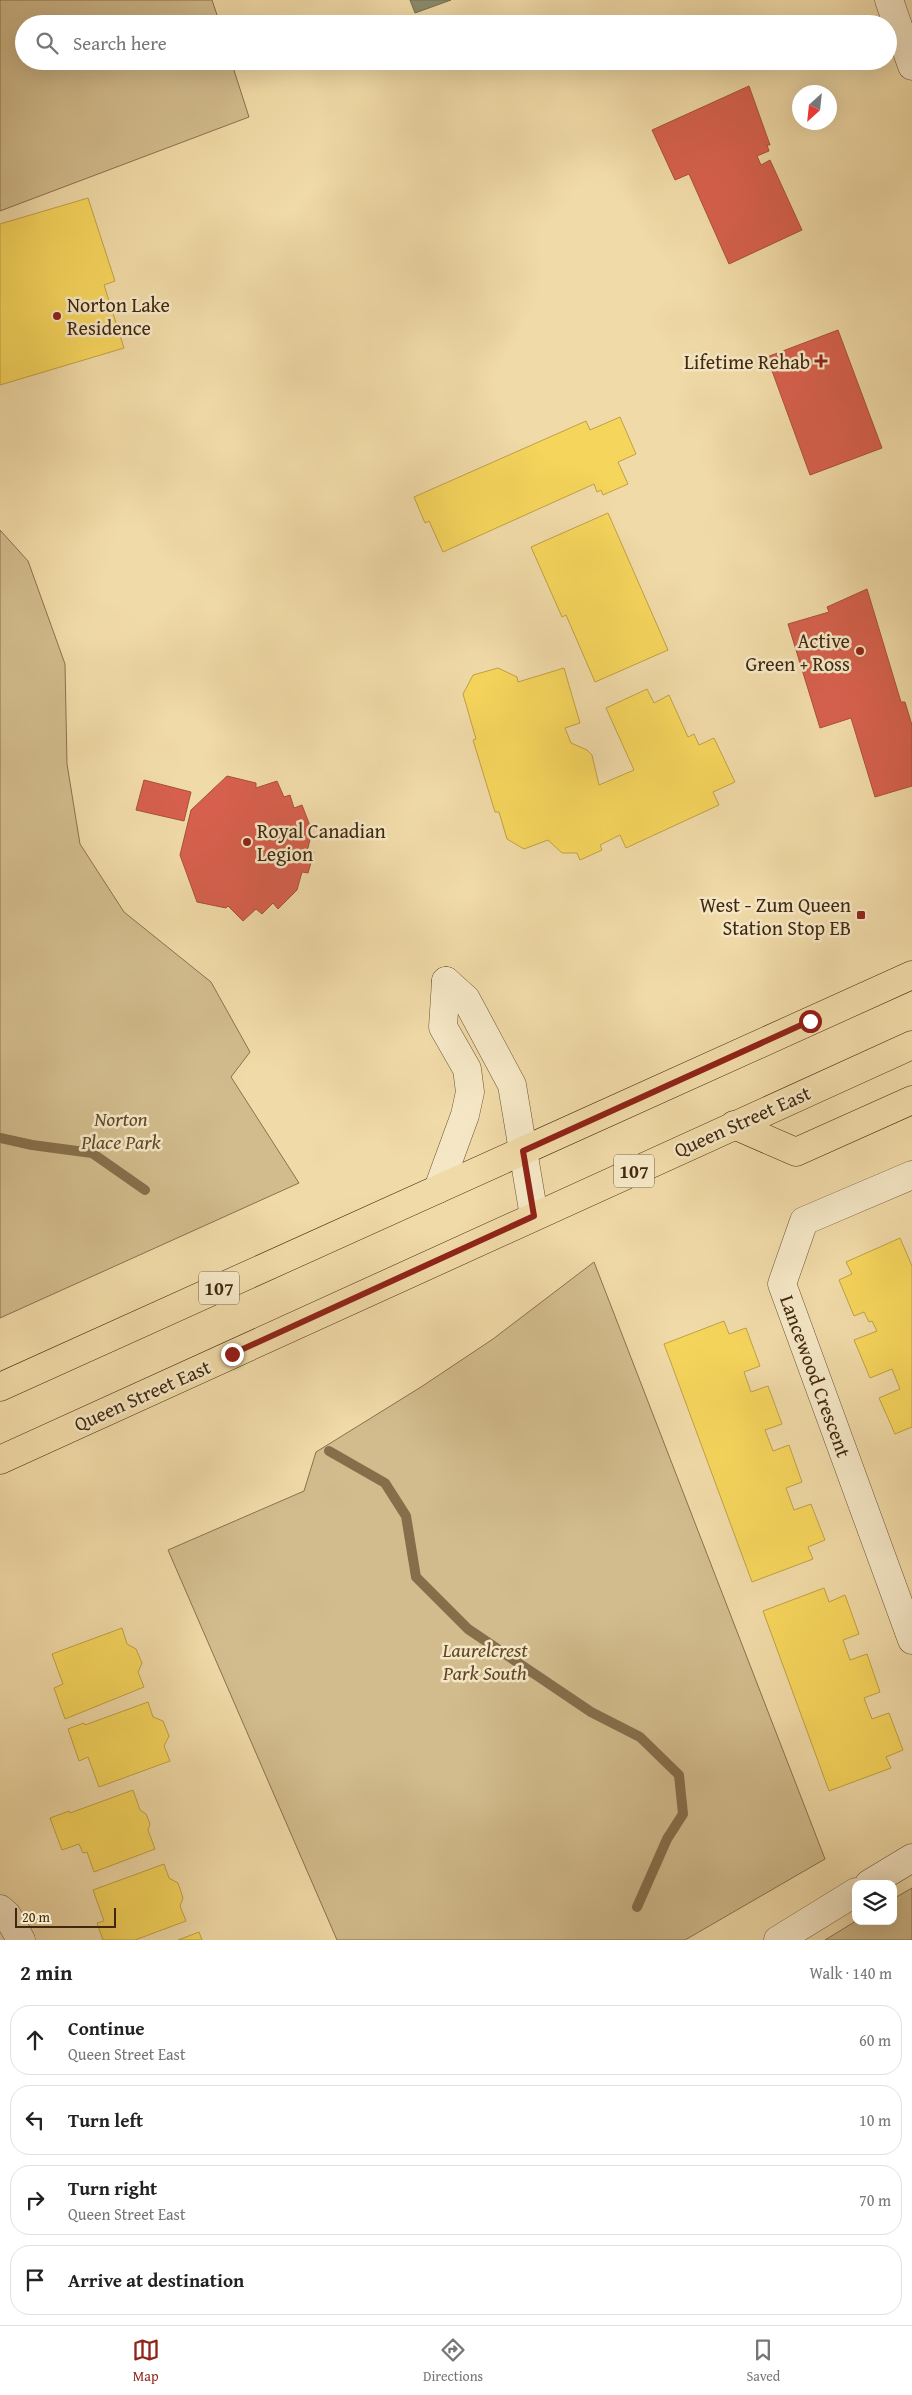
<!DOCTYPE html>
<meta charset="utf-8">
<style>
:root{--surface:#fff;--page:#f6f6f6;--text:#222;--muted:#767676;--line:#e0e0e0;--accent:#8f2418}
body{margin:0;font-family:"Gentium Book Plus",serif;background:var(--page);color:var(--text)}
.controls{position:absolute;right:15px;bottom:15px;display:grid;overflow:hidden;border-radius:10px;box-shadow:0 5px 20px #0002}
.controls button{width:45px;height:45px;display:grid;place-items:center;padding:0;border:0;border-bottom:1px solid var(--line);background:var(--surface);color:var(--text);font:25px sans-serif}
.compass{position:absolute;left:792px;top:85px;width:45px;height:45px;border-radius:50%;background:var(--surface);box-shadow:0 5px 20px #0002;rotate:207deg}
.scale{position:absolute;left:15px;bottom:12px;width:101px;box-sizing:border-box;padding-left:5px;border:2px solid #40280e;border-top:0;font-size:14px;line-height:18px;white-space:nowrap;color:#40280e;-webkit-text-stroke:4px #f5e7c6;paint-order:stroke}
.stop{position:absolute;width:15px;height:15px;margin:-11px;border:4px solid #8f2418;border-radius:50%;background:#fff}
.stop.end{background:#8f2418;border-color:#fff;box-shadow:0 1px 5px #0008}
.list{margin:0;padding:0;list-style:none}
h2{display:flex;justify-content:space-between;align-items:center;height:65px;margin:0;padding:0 20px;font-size:21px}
h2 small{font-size:16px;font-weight:400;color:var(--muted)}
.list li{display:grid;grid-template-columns:32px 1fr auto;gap:15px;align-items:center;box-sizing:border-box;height:70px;margin:0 10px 10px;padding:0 10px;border:1px solid var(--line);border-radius:20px}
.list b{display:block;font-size:19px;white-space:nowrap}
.list p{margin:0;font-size:16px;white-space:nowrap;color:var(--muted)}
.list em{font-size:16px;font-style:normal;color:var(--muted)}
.icon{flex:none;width:28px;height:28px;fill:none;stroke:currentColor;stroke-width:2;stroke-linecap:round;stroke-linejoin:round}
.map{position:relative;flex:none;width:912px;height:1940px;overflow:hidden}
.search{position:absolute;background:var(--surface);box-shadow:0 5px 20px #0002;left:15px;right:15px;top:15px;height:55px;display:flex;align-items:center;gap:12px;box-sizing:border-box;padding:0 18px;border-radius:28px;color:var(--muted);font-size:19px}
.sheet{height:385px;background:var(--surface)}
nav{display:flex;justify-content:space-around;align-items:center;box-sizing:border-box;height:70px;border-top:1px solid var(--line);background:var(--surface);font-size:14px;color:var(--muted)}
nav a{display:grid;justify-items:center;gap:2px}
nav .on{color:var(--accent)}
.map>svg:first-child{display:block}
.green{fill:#d2bc8d;stroke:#89724e}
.homes{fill:#f6d55c;stroke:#bfa145}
.shops{fill:#d6604d;stroke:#a94f3a}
.industry{fill:#8c8c6e;stroke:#756e51}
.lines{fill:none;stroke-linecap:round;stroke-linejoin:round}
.stream{stroke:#866e4b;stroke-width:10}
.minor-casing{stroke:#6c5434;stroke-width:29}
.major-casing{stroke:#40280e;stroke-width:29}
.minor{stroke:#f5e7c6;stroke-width:28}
.major{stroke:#f0daa7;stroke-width:28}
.route{stroke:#8f2418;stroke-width:6}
.poi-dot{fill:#8f2418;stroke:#f5e7c6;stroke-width:2}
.labels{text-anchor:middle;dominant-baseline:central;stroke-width:5;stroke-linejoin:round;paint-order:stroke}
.shield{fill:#f5e7c6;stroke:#766145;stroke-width:1}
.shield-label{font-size:19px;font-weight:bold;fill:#40280e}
.poi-label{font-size:20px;fill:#40280e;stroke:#f5e7c6;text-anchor:end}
.park-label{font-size:20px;font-style:italic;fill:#5d4627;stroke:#f5e7c6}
.street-label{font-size:20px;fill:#40280e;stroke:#f5e7c6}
</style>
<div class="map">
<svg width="912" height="1940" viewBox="0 0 912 1940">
<rect width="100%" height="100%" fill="#f0daa7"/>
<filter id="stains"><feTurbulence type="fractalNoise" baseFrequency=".004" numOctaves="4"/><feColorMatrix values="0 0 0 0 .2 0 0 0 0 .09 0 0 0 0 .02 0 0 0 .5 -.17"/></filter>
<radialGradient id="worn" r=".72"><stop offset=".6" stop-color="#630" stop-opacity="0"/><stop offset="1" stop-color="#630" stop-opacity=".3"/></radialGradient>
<g class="green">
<polygon points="0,0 212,0 220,24 24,24 24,61 231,61 249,117 0,211"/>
<polygon points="0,530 28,561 65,664 67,764 80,844 124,912 211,982 250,1052 231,1077 299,1183 0,1318"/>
<polygon points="594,1262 825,1859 685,1940 337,1940 168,1550 304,1491 316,1452 421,1387 493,1339"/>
<polygon points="912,1888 912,1940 825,1940 856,1921 893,1921 893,1899"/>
</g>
<g class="homes">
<polygon points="88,198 115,281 104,285 124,348 0,385 0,224"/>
<polygon points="620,417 636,454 618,462 628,484 603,495 601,490 597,492 594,484 443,552 429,521 425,523 414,497 586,421 590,430"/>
<polygon points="608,513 668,650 595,682 566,615 562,617 531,547"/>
<polygon points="498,668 517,677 518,682 564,668 580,723 565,728 571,743 587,750 592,755 599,785 634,770 606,708 647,689 654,703 669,695 688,737 694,734 699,745 714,738 735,782 713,792 719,805 626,848 620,835 600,845 602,850 580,860 577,853 562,853 548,840 524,849 507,839 499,812 495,812 473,740 476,739 463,694 473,675"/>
<polygon points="900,1238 912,1266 912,1427 895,1434 879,1398 900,1389 892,1369 870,1378 854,1340 877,1331 872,1321 869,1322 864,1312 854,1316 839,1280 852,1274 846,1262"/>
<polygon points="724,1321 729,1334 746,1328 760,1366 744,1372 751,1392 768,1386 782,1424 765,1430 773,1451 789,1445 802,1482 786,1488 794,1510 811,1504 825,1540 808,1547 813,1559 752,1582 664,1344"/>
<polygon points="824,1588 829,1602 845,1595 859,1634 843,1640 850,1660 867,1654 880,1692 864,1698 872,1719 889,1713 903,1750 886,1757 891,1768 829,1791 763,1611"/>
<polygon points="122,1628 127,1644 136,1649 142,1663 138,1672 144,1687 65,1719 54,1688 63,1684 52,1654"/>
<polygon points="148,1702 153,1717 163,1721 169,1736 164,1746 170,1761 99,1787 88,1757 79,1761 68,1729 84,1723 85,1725"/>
<polygon points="133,1790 140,1810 146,1814 150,1824 148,1830 155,1849 94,1872 87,1852 83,1853 79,1844 62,1850 50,1818 69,1811 70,1813"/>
<polygon points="164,1864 169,1878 178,1883 183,1898 180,1906 186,1921 135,1940 103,1940 97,1923 104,1921 93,1890"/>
<polygon points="199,1932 202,1940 178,1940"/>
</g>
<g class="shops">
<polygon points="749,86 770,145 767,145 769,151 757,156 761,165 770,160 802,230 729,264 689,174 675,180 652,130"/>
<polygon points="838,330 882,448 810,475 767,357"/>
<polygon points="867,589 901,702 905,702 912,725 912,786 875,797 851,718 820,728 788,624 829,612 827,607"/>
<polygon points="227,776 256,783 256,788 277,781 284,797 290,795 294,808 302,805 312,831 307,852 314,852 308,873 302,872 297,890 278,909 273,903 262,914 256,909 243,921 228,906 226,908 197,902 180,855 191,810"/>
<polygon points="144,780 191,792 184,821 136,810"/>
</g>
<polygon class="industry" points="410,0 451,0 415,13"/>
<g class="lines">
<g class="stream">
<polyline points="0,1138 32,1145 92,1153 145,1190"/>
<polyline points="329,1451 385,1483 406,1516 416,1577 468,1629 591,1712 640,1737 679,1775 683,1814 667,1839 637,1907"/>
</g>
<defs>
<g id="minor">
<polyline points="889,0 912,66"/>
<polyline points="446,981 466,999 512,1085 534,1216"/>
<polyline points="912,1175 804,1221 782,1284 912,1640"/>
<polyline points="438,1189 465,1115 470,1092 467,1069 443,1027 446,981"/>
<polyline points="869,1884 912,1858"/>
<polyline points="0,1909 7,1915 21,1940"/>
<polyline points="778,1940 856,1892"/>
</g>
<g id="major">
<polyline points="734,1125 796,1152 912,1100"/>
<polyline points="0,1387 912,975"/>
<polyline points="0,1460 912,1045"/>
</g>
</defs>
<use href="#minor" class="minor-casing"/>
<use href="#major" class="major-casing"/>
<use href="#minor" class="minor"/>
<use href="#major" class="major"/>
</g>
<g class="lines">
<polyline class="route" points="232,1354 534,1216 523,1151 810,1021"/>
</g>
<g class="poi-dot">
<circle cx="57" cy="316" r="5"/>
<path d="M818.5 353.5h5v5h5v5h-5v5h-5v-5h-5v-5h5z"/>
<circle cx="860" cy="651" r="5"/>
<circle cx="247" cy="842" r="5"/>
<rect x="856" y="910" width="10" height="10" rx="2.5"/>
</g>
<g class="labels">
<g class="shield">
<rect x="614" y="1154.5" width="40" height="33" rx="4"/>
<rect x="199" y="1271.5" width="40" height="33" rx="4"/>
</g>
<g class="shield-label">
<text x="634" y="1171">107</text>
<text x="219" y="1288">107</text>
</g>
<g class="poi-label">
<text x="67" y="304" text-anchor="start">Norton Lake<tspan x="67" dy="23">Residence</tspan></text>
<text x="810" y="361">Lifetime Rehab</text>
<text x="850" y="640">Active<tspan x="850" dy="23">Green + Ross</tspan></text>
<text x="257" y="830" text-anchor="start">Royal Canadian<tspan x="257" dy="23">Legion</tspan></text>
<text x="851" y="904">West - Zum Queen<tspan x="851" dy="23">Station Stop EB</tspan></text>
</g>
<g class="park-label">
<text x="121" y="1118">Norton<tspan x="121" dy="23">Place Park</tspan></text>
<text x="485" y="1649">Laurelcrest<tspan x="485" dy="23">Park South</tspan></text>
</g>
<g class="street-label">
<text transform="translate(742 1121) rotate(-24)">Queen Street East</text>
<text transform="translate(816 1376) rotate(70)">Lancewood Crescent</text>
<text transform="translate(142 1395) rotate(-24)">Queen Street East</text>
</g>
</g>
<rect width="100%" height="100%" filter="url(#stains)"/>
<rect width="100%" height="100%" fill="url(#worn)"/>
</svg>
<div class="controls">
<button><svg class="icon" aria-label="layers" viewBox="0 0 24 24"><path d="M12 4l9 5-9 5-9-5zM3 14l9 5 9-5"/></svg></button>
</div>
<svg class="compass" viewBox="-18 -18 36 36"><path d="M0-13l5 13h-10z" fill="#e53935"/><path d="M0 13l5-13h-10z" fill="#767676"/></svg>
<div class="scale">20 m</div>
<div class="stop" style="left:810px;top:1021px"></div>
<div class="stop end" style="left:232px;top:1354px"></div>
<div class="search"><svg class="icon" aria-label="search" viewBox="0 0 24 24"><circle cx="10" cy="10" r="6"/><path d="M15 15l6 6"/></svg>Search here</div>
</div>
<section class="sheet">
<h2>2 min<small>Walk · 140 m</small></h2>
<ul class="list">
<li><svg class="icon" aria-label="ahead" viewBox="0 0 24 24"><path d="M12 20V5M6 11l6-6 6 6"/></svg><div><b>Continue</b><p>Queen Street East</p></div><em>60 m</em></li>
<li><svg class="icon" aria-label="left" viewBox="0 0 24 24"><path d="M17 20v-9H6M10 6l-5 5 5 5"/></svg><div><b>Turn left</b></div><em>10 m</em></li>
<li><svg class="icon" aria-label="right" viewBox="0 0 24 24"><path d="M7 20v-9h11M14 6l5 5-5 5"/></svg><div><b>Turn right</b><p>Queen Street East</p></div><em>70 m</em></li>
<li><svg class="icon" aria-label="arrive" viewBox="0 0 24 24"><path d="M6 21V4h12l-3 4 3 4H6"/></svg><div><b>Arrive at destination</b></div></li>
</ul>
</section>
<nav>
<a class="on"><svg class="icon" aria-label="map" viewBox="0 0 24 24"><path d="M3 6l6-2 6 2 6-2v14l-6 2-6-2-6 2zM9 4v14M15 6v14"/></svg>Map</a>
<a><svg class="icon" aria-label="directions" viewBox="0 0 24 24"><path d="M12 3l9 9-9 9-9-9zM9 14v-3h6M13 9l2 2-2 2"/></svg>Directions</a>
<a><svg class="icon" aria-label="saved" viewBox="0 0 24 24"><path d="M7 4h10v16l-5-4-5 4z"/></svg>Saved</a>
</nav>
